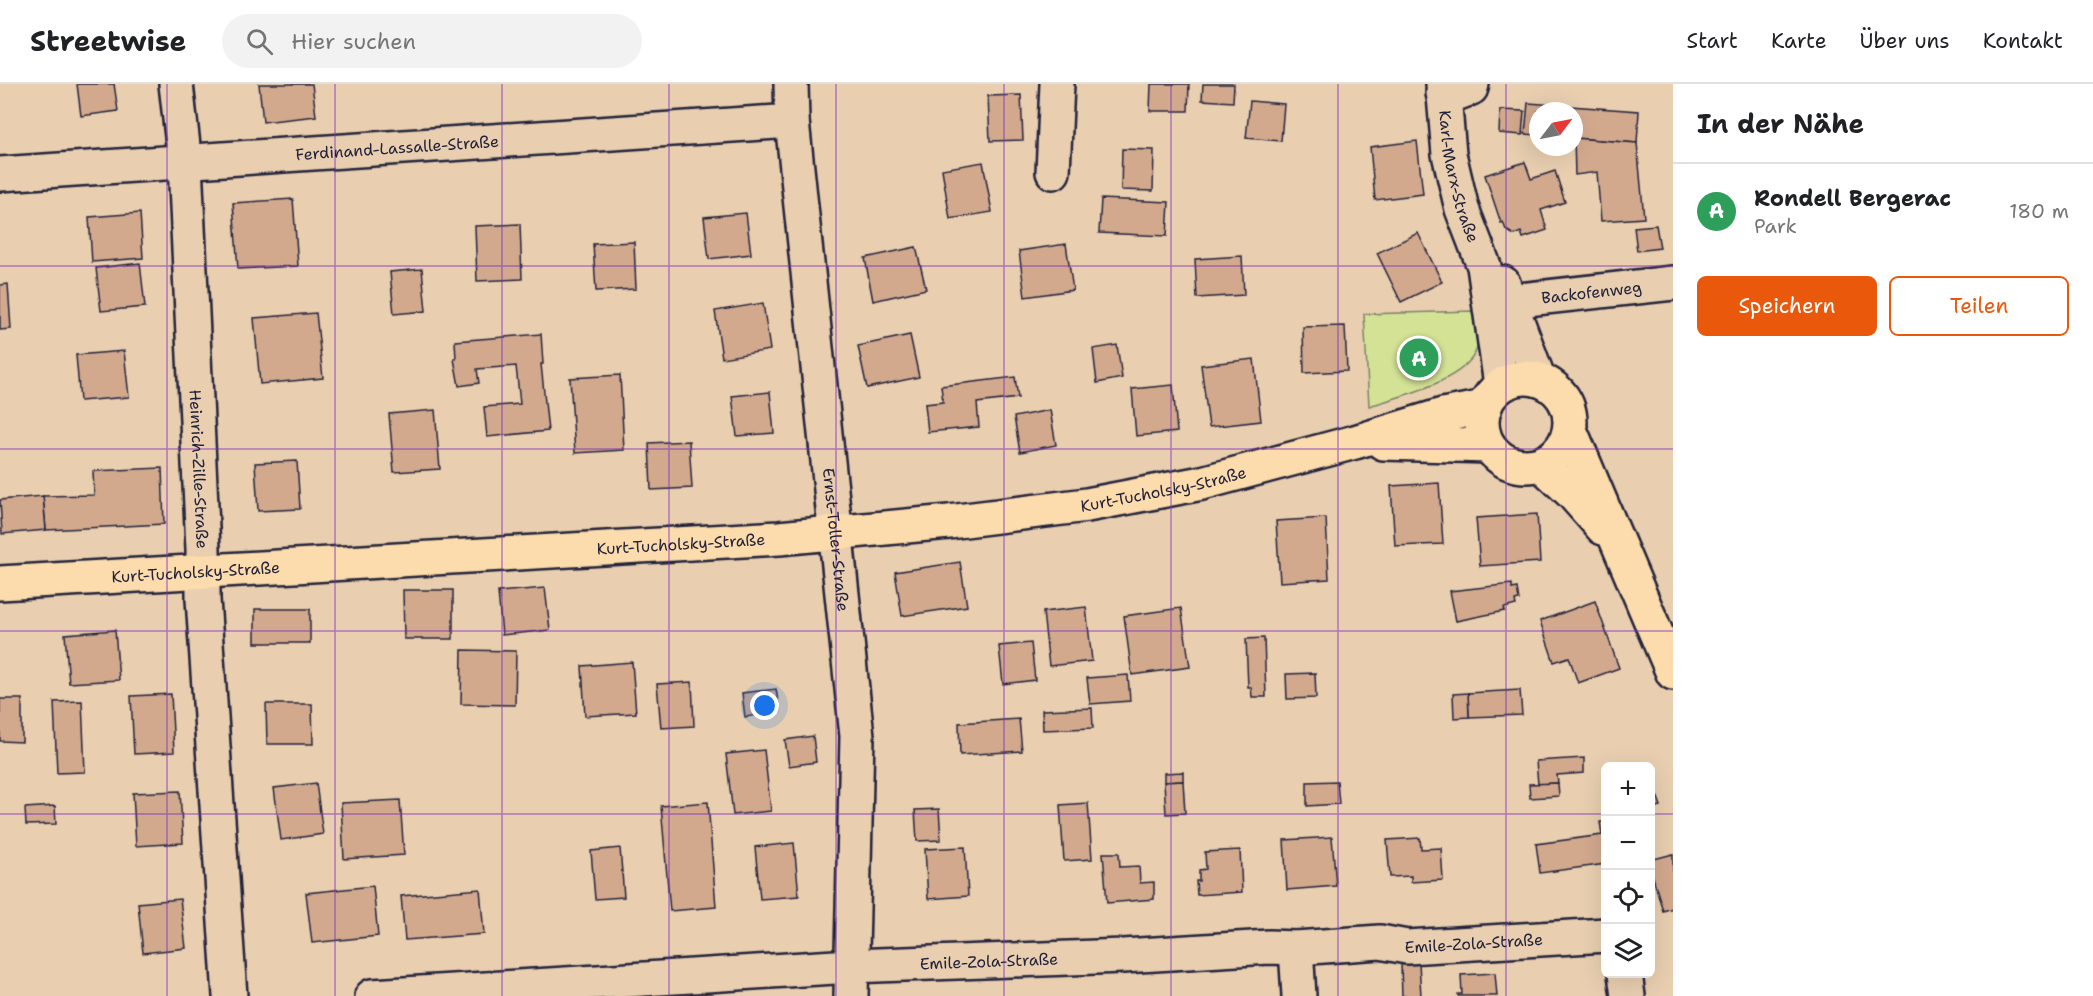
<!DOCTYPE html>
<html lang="de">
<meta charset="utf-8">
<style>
:root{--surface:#fff;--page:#f2f2f2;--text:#202124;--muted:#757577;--line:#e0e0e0;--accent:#ea580c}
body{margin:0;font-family:"Shantell Sans",sans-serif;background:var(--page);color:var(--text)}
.controls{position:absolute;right:18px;bottom:18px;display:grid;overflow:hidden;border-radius:9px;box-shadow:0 6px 24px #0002}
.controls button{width:54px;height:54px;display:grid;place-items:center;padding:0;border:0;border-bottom:2px solid var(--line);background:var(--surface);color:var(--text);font:30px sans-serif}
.compass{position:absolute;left:1529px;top:18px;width:54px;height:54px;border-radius:50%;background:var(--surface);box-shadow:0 6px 24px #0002;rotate:58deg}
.you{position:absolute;left:765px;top:622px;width:21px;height:21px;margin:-15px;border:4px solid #fff;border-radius:50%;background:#1a73e8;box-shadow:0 0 0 9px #1a73e833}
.badge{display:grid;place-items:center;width:39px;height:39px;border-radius:50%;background:var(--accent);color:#fff;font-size:20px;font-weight:700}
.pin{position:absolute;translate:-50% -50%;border:3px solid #fff;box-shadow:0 2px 6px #0006}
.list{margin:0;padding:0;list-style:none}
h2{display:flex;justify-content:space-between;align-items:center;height:78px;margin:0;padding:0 24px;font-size:26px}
h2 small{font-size:20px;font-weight:400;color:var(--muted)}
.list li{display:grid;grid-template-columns:39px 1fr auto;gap:18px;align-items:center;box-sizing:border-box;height:96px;padding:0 24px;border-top:2px solid var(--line)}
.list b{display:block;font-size:22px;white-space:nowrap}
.list p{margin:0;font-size:20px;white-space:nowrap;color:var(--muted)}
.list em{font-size:20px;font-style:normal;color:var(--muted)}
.actions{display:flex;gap:12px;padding:18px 24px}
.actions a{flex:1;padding:14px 0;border:2px solid var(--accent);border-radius:9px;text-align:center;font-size:21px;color:var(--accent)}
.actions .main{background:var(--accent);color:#fff}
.icon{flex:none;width:33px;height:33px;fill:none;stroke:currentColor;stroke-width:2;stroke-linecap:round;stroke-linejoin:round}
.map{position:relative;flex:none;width:1673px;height:912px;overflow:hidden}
header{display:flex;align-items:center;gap:36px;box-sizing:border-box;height:84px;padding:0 30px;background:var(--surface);border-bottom:2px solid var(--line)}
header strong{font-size:28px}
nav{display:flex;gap:33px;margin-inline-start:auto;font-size:21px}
.search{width:420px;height:54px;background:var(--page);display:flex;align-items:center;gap:15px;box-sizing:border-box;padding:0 21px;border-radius:33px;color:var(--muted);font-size:22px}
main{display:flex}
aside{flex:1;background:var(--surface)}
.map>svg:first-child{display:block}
.green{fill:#d4e295;stroke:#7b8268;stroke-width:1.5}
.building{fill:#d3a98e;stroke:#22223b;stroke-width:1.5}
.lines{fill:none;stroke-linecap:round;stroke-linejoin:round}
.minor-casing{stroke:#22223b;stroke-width:38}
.major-casing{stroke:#22223b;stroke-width:38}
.minor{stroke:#e9cfb0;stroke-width:33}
.major{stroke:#fcdcac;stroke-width:33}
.grid{fill:none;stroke:#7b2cbf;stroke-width:1.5;stroke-opacity:0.55}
.labels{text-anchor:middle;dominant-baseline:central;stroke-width:4.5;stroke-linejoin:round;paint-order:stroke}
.street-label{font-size:16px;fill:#22223b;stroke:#e9cfb0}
</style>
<header>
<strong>Streetwise</strong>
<div class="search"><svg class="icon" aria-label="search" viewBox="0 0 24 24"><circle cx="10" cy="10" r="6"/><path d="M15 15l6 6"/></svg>Hier suchen</div>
<nav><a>Start</a><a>Karte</a><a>Über uns</a><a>Kontakt</a></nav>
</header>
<main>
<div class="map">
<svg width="1673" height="912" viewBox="0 0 1673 912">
<rect width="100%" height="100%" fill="#e9cfb0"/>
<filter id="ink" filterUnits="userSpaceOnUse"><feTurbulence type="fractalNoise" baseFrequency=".0167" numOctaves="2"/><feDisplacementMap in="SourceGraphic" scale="12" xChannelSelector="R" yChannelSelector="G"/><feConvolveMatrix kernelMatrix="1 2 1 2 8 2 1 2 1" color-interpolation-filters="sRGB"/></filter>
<g filter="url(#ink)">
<path class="green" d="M1474,227C1476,239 1480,253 1477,264C1467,297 1398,313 1369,322L1364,230Z"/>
<g class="building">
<polygon points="77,0 114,0 118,27 81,32"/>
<polygon points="259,0 312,0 316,32 263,38"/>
<polygon points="1151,0 1189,0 1188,27 1150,27"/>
<polygon points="1203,0 1234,0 1233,18 1202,16"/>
<polygon points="1021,11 1023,56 990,57 988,12"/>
<polygon points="1250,17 1284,20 1281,57 1246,54"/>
<polygon points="1528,19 1639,27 1637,59 1574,54 1574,27 1538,27 1538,51 1525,50"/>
<polygon points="1500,26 1524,27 1522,51 1499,49"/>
<polygon points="1574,54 1637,59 1644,134 1601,137 1597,88 1575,91"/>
<polygon points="1417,57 1423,110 1375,116 1370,63"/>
<polygon points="1122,65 1154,66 1153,107 1121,106"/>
<polygon points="983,78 992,128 950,135 942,85"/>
<polygon points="1525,78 1531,95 1555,87 1565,118 1541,126 1547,146 1523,154 1521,148 1514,151 1506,146 1503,138 1501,139 1485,91"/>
<polygon points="293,115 298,182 238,185 233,119"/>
<polygon points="1101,115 1169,118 1167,152 1099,149"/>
<polygon points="140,129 143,174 92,178 89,133"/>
<polygon points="746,129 751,170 709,175 704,133"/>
<polygon points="520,140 522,195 477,197 475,142"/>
<polygon points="1656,141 1660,164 1637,167 1634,143"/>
<polygon points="1418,149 1442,198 1401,218 1377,169"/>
<polygon points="634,158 636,205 596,207 593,160"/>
<polygon points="1066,160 1073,206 1025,213 1019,167"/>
<polygon points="916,163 926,205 873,217 865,174"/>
<polygon points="1242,172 1244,211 1197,214 1195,175"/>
<polygon points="140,179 145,223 101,227 96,184"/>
<polygon points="422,185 426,227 394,230 390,188"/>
<polygon points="8,200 11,245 0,246 0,201"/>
<polygon points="763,219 770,266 722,274 715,227"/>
<polygon points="316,229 323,294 260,300 254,234"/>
<polygon points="1345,242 1347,287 1304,289 1303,243"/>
<polygon points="541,250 543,280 541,280 548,347 487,353 484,323 520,320 516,282 477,285 479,299 459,302 454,275 456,275 455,257"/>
<polygon points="910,251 919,293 867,304 858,262"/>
<polygon points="1117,261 1122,294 1097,299 1093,265"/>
<polygon points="124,267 129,313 80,317 76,271"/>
<polygon points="1254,275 1261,337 1209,343 1201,281"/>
<polygon points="620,291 624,366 575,369 570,294"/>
<polygon points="1015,293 1018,314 977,319 979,343 928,348 925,320 943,318 941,302"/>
<polygon points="1173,301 1177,348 1136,352 1132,305"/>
<polygon points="770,308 774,349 737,352 732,312"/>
<polygon points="435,326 440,385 394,388 389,330"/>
<polygon points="1050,326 1056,361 1020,368 1014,333"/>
<polygon points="689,357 692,404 651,406 649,359"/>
<polygon points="297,377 300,425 258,427 255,379"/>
<polygon points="162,384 164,440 46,446 43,412 94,411 93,387"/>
<polygon points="1439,399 1443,460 1395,462 1391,402"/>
<polygon points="43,412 46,446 2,450 0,416"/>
<polygon points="1537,430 1540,478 1480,482 1476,434"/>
<polygon points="1326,434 1329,495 1280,498 1276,437"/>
<polygon points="960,478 967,522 902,532 895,488"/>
<polygon points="1512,500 1512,505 1517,504 1519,516 1515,517 1516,521 1504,524 1505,527 1456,537 1450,507"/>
<polygon points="545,504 550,546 502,551 498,508"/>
<polygon points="403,506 453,506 453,555 404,555"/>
<polygon points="1595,517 1619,584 1578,599 1569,573 1554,578 1540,537"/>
<polygon points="1086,523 1092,577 1049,582 1043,528"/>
<polygon points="1181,524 1190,583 1132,591 1124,532"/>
<rect x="255" y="525" width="55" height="34"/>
<polygon points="115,546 119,596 69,599 65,550"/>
<polygon points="1264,554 1266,613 1252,613 1251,603 1248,603 1246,555"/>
<polygon points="1031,559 1035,596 1003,600 999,562"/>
<polygon points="462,566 516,567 515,621 461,620"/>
<polygon points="632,578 636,629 585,632 582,582"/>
<polygon points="1315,589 1316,614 1287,615 1286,590"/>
<polygon points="1128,591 1130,617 1090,620 1087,594"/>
<polygon points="692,598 694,642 661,644 657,600"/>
<polygon points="776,605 780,628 745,633 742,609"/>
<polygon points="1520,606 1522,631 1469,633 1468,609"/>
<polygon points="1468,609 1469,633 1454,634 1453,610"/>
<polygon points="171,610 174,668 134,670 131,612"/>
<polygon points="0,615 22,615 22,658 0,657"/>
<polygon points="82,617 85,688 57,689 54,618"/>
<polygon points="266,620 312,620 313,660 267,660"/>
<polygon points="1092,624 1093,644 1043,646 1042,626"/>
<polygon points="1019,635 1022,667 960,671 959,639"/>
<polygon points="813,652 816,678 789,682 785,656"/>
<polygon points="764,666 771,727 733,731 726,670"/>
<polygon points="1584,674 1584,689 1557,691 1558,699 1538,700 1536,677"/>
<polygon points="1183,688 1183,697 1164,698 1164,689"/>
<polygon points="1650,692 1661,722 1650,725"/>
<polygon points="1183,697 1185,729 1166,730 1164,698"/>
<polygon points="1337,697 1339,720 1307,722 1307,698"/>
<polygon points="316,699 323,750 281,756 274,704"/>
<polygon points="1558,699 1559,712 1530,714 1529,700"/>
<polygon points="180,707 183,759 136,762 133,709"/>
<polygon points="400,716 404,771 344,775 341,719"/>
<polygon points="708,718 716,823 670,827 661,722"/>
<polygon points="1088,719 1092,775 1064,777 1060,721"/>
<polygon points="55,722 56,740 26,741 25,724"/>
<polygon points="939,725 941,756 917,757 915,726"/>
<polygon points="1600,738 1606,738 1606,780 1540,789 1536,760 1602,751"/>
<polygon points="1332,753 1336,802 1287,806 1284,756"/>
<polygon points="1420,754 1421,765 1441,764 1443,796 1411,798 1411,792 1390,793 1387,756"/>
<polygon points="794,759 799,812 760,815 755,763"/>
<polygon points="965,763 968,812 928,815 925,765"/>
<polygon points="620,764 624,813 595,815 591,767"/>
<polygon points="1240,766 1242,808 1197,811 1196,797 1199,797 1199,786 1206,785 1205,768"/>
<polygon points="1103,769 1119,769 1120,783 1139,782 1140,799 1154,798 1154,815 1107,819"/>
<polygon points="1673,770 1673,824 1663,827 1650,783 1650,776"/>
<polygon points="373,802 378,852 312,859 306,809"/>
<polygon points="480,805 484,850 405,856 401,812"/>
<polygon points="180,815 186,864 143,869 138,819"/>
<polygon points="1419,879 1421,912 1402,912 1401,880"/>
<polygon points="1495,889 1497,912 1458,912 1458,910 1462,910 1461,891"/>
</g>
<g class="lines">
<defs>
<g id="minor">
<path id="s1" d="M176,0L185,79L203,465V515L230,912"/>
<path id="s2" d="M791,0L792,37L857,652L851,912"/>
<path id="s3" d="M1443,0L1449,70L1462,125L1484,182L1501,301"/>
<polyline points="1443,9 1458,9 1471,4 1472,0"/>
<polyline points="1053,88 1057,0"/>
<path id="s4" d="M0,90L792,37"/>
<polyline points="1503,199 1539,296"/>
<path id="s5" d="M1510,217L1673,199"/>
<polyline points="1296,864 1299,912"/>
<polyline points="1625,890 1628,912"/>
<path id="s6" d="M372,912L851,882L1123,872L1269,863L1296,864L1380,858L1407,863L1606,851"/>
</g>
<g id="major">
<circle cx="1526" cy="338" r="44"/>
<polyline points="1570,346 1673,589"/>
<polyline points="1383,359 1489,362"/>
<polyline points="1541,380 1573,410 1603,444"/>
<path id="s7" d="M0,499L779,454L949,438L1087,421L1202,399L1355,358L1443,331L1485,323"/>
</g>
</defs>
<use href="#minor" class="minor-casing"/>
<use href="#major" class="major-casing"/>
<use href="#minor" class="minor"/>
<use href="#major" class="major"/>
</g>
</g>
<path class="grid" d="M167,0V912M335,0V912M502,0V912M669,0V912M836,0V912M1004,0V912M1171,0V912M1338,0V912M1506,0V912M0,182H1673M0,365H1673M0,547H1673M0,730H1606M1650,730H1673"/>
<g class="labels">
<g class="street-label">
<text stroke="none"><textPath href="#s4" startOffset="398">Ferdinand-Lassalle-Straße</textPath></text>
<text stroke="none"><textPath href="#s3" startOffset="94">Karl-Marx-Straße</textPath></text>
<text stroke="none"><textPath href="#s5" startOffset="82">Backofenweg</textPath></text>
<text stroke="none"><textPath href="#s1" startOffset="386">Heinrich-Zille-Straße</textPath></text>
<text stroke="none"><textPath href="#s7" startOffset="1168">Kurt-Tucholsky-Straße</textPath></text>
<text stroke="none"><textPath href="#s2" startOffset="458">Ernst-Toller-Straße</textPath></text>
<text stroke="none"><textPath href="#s7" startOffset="682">Kurt-Tucholsky-Straße</textPath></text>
<text stroke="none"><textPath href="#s7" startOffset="196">Kurt-Tucholsky-Straße</textPath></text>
<text stroke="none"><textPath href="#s6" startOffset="1104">Emile-Zola-Straße</textPath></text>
<text stroke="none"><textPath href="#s6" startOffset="618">Emile-Zola-Straße</textPath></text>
</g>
</g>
</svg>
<div class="controls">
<button>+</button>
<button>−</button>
<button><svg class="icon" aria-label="locate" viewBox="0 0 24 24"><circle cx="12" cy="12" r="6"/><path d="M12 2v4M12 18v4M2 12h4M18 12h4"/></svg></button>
<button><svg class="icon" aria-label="layers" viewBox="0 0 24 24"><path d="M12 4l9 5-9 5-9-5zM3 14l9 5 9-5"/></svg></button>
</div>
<svg class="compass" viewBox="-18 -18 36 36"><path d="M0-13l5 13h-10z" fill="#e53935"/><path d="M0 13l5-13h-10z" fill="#757577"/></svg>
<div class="you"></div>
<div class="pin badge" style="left:1419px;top:274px;background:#2e9e5b">A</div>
</div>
<aside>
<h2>In der Nähe<small></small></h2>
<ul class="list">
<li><span class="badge" style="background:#2e9e5b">A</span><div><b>Rondell Bergerac</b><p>Park</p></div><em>180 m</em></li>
</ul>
<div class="actions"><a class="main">Speichern</a><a>Teilen</a></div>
</aside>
</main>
